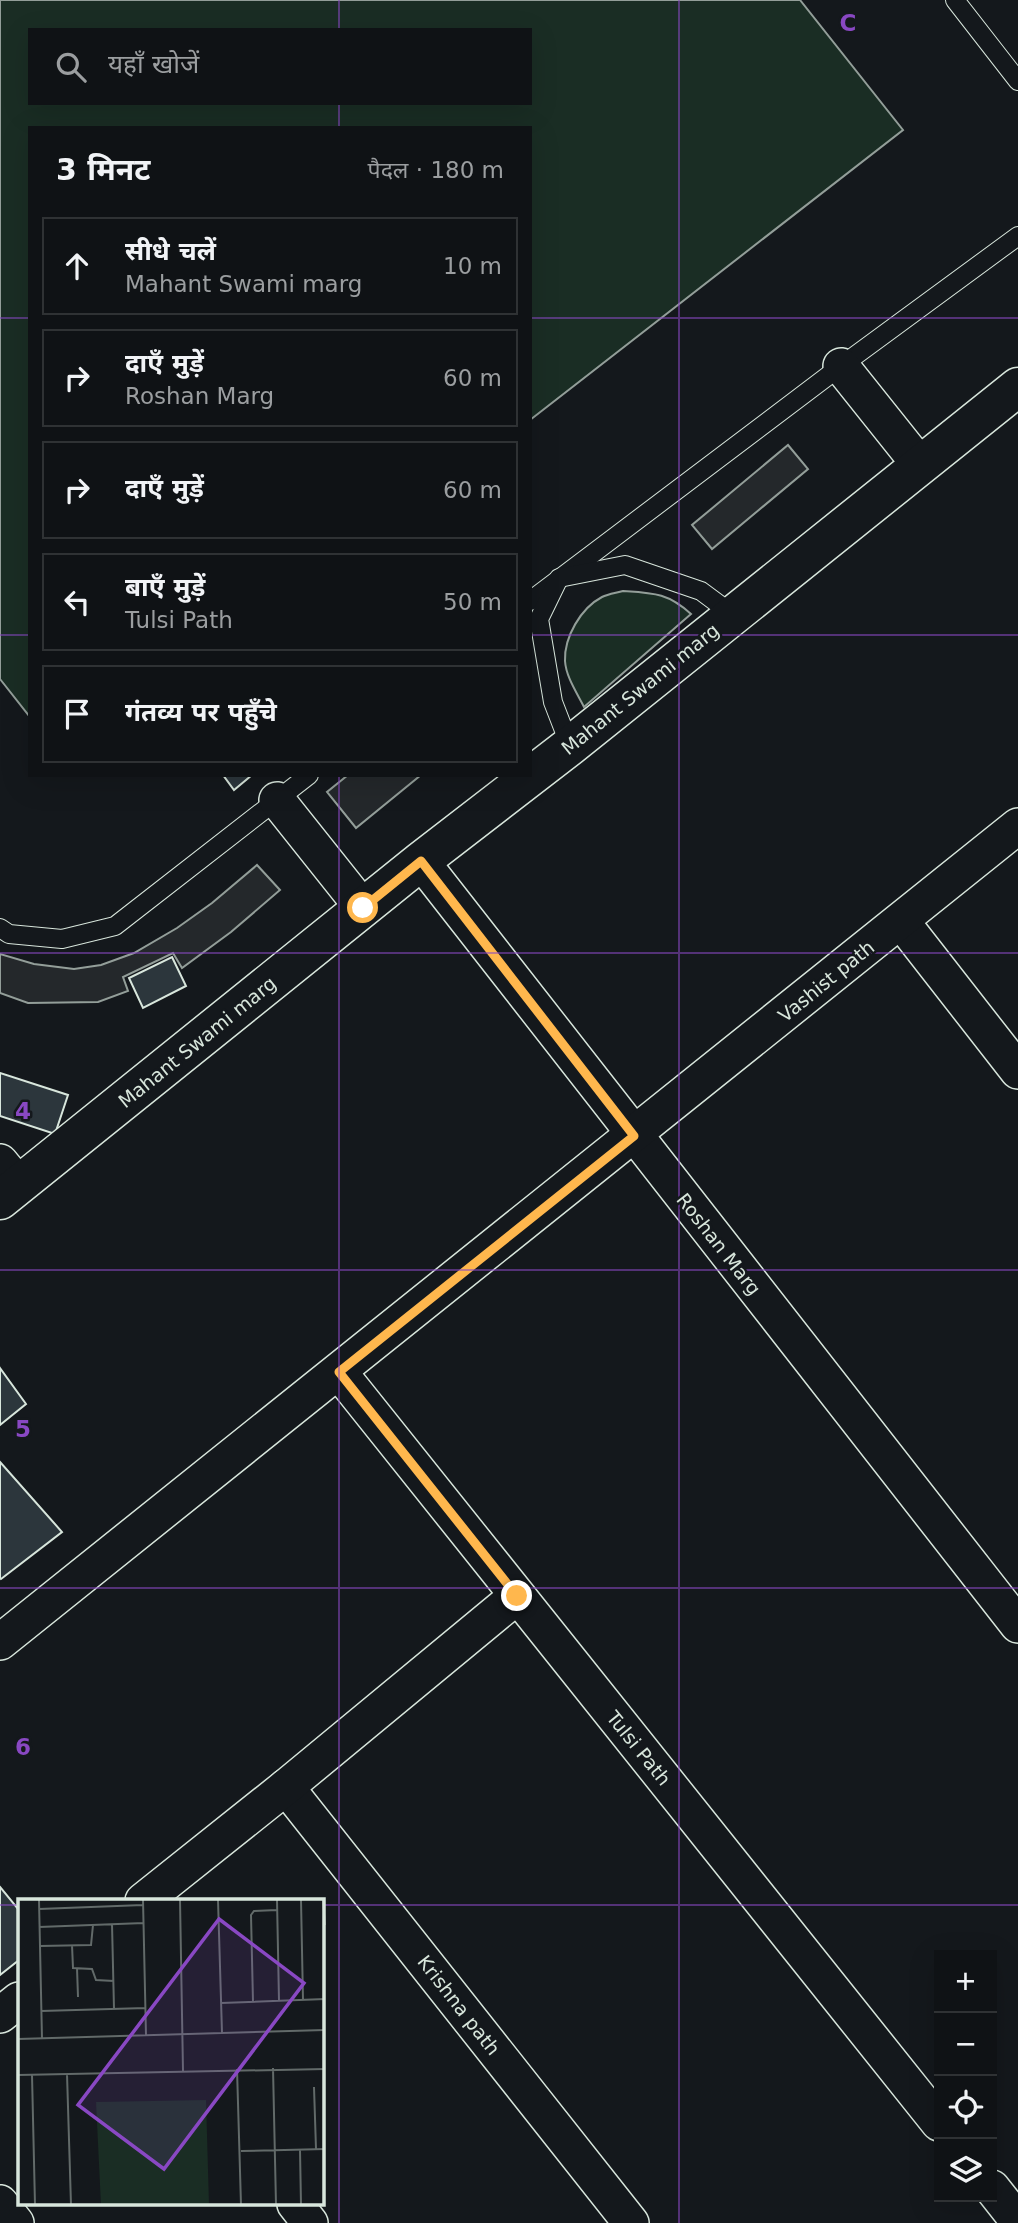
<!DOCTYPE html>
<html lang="hi">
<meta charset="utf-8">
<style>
:root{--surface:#0f1215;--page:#181b1e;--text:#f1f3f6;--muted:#9b9ea0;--line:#2f3234}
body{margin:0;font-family:"DejaVu Sans","Noto Sans Devanagari",sans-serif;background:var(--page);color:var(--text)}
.controls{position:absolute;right:21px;bottom:21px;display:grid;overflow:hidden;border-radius:0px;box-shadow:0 7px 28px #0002}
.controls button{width:63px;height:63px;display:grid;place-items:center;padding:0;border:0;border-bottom:2px solid var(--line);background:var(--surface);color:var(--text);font:35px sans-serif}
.stop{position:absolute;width:21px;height:21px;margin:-16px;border:5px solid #ffb74d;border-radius:50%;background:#fff}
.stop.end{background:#ffb74d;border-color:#fff;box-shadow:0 2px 7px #0008}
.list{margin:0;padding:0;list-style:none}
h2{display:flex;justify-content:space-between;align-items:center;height:91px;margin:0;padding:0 28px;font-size:30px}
h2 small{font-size:23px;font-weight:400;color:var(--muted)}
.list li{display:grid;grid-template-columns:46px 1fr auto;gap:21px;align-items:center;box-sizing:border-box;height:98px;margin:0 14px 14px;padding:0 14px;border:2px solid var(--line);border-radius:0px}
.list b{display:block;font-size:26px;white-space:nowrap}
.list p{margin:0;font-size:23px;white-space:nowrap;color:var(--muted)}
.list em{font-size:23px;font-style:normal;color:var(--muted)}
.icon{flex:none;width:38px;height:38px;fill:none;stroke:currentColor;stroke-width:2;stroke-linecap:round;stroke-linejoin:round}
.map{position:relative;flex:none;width:1018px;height:2223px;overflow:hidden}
.search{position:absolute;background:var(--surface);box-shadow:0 7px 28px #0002;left:28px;top:28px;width:504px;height:77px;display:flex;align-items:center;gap:18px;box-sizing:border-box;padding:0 24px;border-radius:0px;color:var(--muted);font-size:26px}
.panel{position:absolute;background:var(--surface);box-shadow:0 7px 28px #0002;left:28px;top:126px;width:504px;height:651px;border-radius:0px}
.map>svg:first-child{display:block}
.green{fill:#1a2d24;stroke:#939e99;stroke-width:2;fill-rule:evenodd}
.parking{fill:#24282b;stroke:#939e99;stroke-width:2}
.building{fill:#2c363c;stroke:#d8e6dc;stroke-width:2}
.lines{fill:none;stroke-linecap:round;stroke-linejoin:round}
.service-casing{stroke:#d8e6dc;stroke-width:20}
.minor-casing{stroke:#d8e6dc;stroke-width:38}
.tertiary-casing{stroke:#d8e6dc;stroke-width:41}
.service{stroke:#14181c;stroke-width:18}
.minor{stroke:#14181c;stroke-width:35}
.tertiary{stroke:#14181c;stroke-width:38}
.route{stroke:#ffb74d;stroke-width:9}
.grid{fill:none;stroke:#8948c3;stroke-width:2;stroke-opacity:0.55}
.labels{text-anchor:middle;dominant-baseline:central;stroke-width:5;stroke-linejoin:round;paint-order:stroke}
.street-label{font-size:19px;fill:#d8e6dc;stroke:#14181c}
.inset-road{fill:none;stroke:#626a69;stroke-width:2}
.view{fill:#8948c3;fill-opacity:0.15;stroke:#8948c3;stroke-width:3.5}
.inset-edge{fill:none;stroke:#d8e6dc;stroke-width:3.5}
.grid-label{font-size:23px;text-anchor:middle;font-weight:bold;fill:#8948c3;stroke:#14181c;stroke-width:5;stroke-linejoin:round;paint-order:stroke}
</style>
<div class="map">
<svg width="1018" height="2223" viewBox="0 0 1018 2223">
<rect width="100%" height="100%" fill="#14181c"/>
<g class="green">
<path d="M0,0H800L903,130L530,420V128H30V717L0,679ZM30,30H530V103H30Z"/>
<path d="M623,591C654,593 668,593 691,614L584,707C577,693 566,677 565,661C564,637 581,608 602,597C608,594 616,593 623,591Z"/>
</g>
<g class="parking">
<polygon points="788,445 808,469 712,549 692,525"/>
<polygon points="348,775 421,775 356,828 327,792"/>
<polygon points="257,865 280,890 231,932 182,968 173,953 123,977 128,991 98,1002 28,1003 0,993 0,954 34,964 74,969 101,965 134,953 177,928 212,903"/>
</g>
<g class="building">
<polygon points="223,775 252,775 234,790"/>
<polygon points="172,957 186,986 143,1008 129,978"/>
<polygon points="0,1073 68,1095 55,1134 0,1116"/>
<polygon points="0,1368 26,1404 0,1425"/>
<polygon points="0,1462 62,1532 1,1579 0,1578"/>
<polygon points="0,1887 19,1910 19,1960 0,1975"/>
</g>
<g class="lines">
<defs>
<g id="service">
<polyline points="955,0 1018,81"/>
<polyline points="530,601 841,366 1018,236"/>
<polyline points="570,746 553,702 539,619 559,578 625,565 701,591 732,614"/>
<polyline points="0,928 9,934 62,939 115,926 309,775"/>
</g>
<g id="minor">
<polyline points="841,366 920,465"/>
<polyline points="277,800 363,908"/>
<polyline points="421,861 1018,1625"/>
<polyline points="901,921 1018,1071"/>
<polyline points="0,1162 19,1185"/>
<polyline points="339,1372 939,2123"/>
<polyline points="0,1642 1018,826"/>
<polyline points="286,1787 631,2223"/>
<polyline points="143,1901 286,1787 517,1596"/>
<polyline points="0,2015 19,2000"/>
<polyline points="992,2188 1018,2221"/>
<polyline points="0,2203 16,2223"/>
<polyline points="295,2204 310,2223"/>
</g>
<polyline id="tertiary" points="0,1200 421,861 570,746 1018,387"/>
</defs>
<use href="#service" class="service-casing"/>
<use href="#minor" class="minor-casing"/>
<use href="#tertiary" class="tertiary-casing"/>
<use href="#service" class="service"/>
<use href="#minor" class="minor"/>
<use href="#tertiary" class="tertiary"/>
</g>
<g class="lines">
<polyline class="route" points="363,908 421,861 634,1136 339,1372 517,1596"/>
</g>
<path class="grid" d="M339,0V30M679,0V2223M339,103V128M0,318H30M530,318H1018M0,635H30M530,635H1018M339,775V2223M0,953H1018M0,1270H1018M0,1588H1018M0,1905H19M322,1905H1018"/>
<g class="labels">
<g class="street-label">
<text transform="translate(640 689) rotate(-39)">Mahant Swami marg</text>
<text transform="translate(826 981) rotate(-39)">Vashist path</text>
<text transform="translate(197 1042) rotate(-39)">Mahant Swami marg</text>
<text transform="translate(719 1244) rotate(52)">Roshan Marg</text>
<text transform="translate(639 1748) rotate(51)">Tulsi Path</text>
<text transform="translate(459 2005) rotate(52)">Krishna path</text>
</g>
</g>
<g transform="translate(18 1899)">
<rect width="306" height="306" fill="#14181c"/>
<path d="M188,201L191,306H83L78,203Z" fill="#1a2d24"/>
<path class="inset-road" d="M21,1L24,140M125,1L128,136M162,1L165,172M200,1L204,134M259,1L261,102M283,1L285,101M305,1L307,26M21,10L125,6M94,25L96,110M21,28L126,24M54,46L55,69L74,70L78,81L96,82M22,47L73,46L75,26M59,69L60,98M235,103L233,16L236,12L259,11M203,104L307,100M23,112L128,109M0,140L307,131M255,169L258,306M219,170L223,306M49,175L53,306M0,176L307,170M14,176L17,306M296,188L298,250M282,251L283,306M223,252L307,250"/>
<path class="view" d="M201,20L286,84L146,270L60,206Z"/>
<rect width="306" height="306" class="inset-edge"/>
</g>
<g class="grid-label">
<text x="848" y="31">C</text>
<text x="23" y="1119">4</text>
<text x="23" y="1437">5</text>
<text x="23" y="1755">6</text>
</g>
</svg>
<div class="controls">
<button>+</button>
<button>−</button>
<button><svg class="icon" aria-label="locate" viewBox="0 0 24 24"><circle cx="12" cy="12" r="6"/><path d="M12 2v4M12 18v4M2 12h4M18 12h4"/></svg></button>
<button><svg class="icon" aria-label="layers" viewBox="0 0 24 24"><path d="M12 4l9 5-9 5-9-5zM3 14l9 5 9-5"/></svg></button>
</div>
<div class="stop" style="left:363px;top:908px"></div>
<div class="stop end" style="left:517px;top:1596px"></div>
<div class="search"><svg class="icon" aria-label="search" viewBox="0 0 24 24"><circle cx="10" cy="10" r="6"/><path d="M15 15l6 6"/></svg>यहाँ खोजें</div>
<section class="panel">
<h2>3 मिनट<small>पैदल · 180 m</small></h2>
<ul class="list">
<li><svg class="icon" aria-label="ahead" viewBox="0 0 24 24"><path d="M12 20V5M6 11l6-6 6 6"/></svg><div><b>सीधे चलें</b><p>Mahant Swami marg</p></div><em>10 m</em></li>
<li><svg class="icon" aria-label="right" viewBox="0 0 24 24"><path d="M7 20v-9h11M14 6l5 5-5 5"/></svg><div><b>दाएँ मुड़ें</b><p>Roshan Marg</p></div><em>60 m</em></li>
<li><svg class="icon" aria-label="right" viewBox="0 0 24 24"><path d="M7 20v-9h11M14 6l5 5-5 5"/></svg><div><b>दाएँ मुड़ें</b></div><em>60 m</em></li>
<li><svg class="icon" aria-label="left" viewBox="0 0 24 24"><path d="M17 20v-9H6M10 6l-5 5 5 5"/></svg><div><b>बाएँ मुड़ें</b><p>Tulsi Path</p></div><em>50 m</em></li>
<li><svg class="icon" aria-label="arrive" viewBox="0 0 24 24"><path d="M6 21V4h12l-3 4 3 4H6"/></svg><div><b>गंतव्य पर पहुँचे</b></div></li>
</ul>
</section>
</div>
